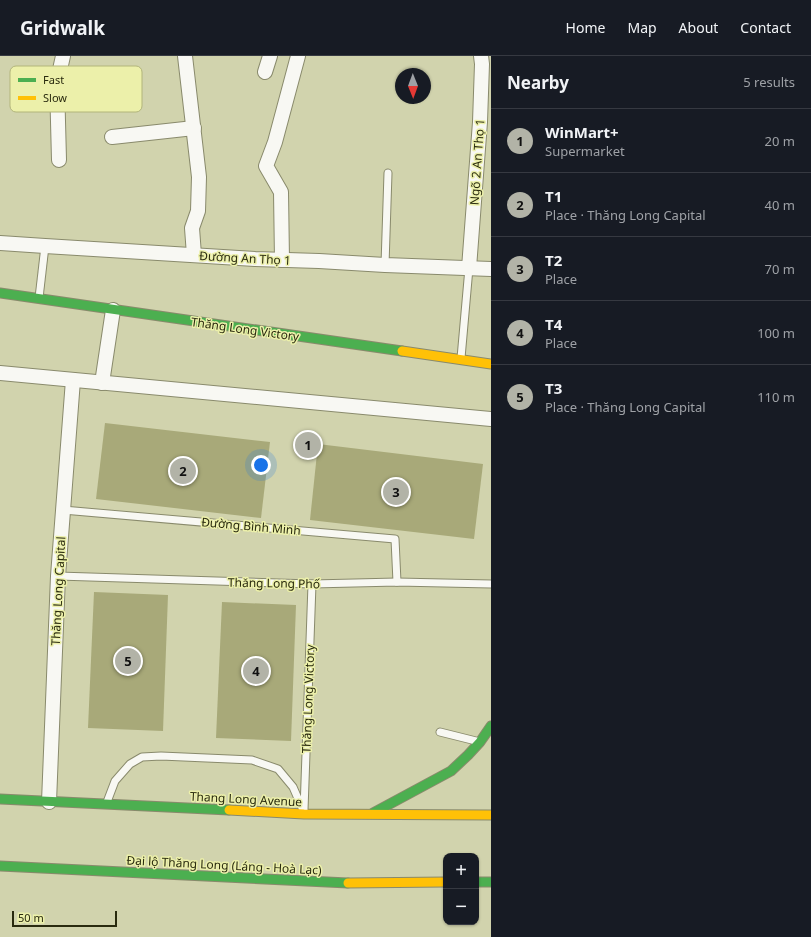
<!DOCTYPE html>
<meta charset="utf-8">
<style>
:root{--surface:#171b24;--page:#242831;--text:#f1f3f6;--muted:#9ea1a6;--line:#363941;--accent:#b2b3a7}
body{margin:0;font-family:"Noto Sans",sans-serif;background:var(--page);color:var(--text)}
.controls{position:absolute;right:12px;bottom:12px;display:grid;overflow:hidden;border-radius:8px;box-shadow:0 1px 3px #0004}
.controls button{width:36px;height:36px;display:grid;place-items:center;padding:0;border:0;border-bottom:1px solid var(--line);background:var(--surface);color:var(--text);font:20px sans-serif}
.compass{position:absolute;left:395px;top:12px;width:36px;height:36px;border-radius:50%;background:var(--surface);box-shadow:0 1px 3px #0004;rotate:179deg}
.scale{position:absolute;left:12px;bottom:10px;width:105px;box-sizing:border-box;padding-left:4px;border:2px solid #292a0e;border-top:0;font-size:11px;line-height:14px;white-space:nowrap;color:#292a0e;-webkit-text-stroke:3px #ecf0aa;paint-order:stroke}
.you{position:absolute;left:261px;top:409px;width:14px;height:14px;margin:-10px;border:3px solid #fff;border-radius:50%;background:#1a73e8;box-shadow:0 0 0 6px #1a73e833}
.badge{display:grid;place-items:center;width:26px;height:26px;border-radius:50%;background:var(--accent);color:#111;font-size:13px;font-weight:700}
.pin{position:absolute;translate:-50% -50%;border:2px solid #fff;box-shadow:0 1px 4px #0006}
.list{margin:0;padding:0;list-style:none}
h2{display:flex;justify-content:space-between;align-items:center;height:52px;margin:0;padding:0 16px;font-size:17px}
h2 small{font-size:13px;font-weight:400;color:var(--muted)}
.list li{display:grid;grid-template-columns:26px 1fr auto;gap:12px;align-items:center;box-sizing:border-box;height:64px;padding:0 16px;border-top:1px solid var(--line)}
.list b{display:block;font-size:15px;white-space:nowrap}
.list p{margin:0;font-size:13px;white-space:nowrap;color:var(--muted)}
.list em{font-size:13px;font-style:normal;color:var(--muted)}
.map{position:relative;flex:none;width:491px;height:881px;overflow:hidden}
header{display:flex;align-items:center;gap:24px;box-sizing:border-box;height:56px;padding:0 20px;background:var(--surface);border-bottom:1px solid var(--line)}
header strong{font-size:19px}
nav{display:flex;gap:22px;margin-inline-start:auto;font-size:14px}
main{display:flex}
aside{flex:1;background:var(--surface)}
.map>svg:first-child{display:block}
.building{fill:#a8a979}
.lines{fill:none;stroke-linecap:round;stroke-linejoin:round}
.lane-casing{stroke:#898a6c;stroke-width:9}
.street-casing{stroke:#898a6c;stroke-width:16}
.fast-casing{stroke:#898a6c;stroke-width:11}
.slow-casing{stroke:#898a6c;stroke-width:11}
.lane{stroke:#f8f8f3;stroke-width:7}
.street{stroke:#f8f8f3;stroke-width:14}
.fast{stroke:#4caf50;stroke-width:9}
.slow{stroke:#ffc107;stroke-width:9}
.labels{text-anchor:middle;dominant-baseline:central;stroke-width:3;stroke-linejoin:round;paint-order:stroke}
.street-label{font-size:12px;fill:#292a0e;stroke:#ecf0aa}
.key{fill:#ecf0aa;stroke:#b2b57b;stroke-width:1}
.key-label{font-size:11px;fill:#292a0e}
</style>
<header>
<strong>Gridwalk</strong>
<nav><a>Home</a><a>Map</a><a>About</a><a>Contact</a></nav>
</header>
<main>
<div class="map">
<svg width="491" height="881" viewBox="0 0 491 881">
<rect width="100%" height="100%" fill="#d1d3ad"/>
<g class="building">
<polygon points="105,367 270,386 261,462 96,443"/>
<polygon points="318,388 483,408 474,483 310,464"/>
<polygon points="94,536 168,539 163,675 88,672"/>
<polygon points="222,546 296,549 291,685 216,682"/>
</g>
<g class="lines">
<defs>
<g id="lane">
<polyline points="385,209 388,117"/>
<polyline points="39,242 45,190"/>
<polyline points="461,302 469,212"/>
<polyline points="63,454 395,483 397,526"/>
<polyline points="58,520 312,528 397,526 491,528"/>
<polyline points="440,676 476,685"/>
<polyline points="107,746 115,725 130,708 142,701 161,700 252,704 278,713 293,731 303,754"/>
<polyline points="304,754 312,528"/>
</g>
<g id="street">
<polyline points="185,0 199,121 198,155 192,172 194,199"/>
<polyline points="265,16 270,0"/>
<polyline points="112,81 194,72"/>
<polyline points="59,104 57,27 63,0"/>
<polyline points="0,187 45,190 255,203 319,205 385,209 491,213"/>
<polyline points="282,204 281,136 266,110 275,86 298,0"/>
<polyline points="469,212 480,66 482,8 481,0"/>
<polyline points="0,317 491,363"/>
<polyline points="102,327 113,254"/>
<polyline points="49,746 58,520 73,324"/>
</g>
<g id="fast">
<polyline points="0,237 402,295"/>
<polyline points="0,743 229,754"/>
<polyline points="373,757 451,715 468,699 480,686 491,670"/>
<polyline points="0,810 348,827"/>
<polyline points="476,826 491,826"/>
</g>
<g id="slow">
<polyline points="402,295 491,308"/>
<polyline points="229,754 304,758 491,759"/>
<polyline points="348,827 446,826"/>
</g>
</defs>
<use href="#lane" class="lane-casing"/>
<use href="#street" class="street-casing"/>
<use href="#fast" class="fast-casing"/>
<use href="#slow" class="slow-casing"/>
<use href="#lane" class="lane"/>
<use href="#street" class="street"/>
<use href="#fast" class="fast"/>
<use href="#slow" class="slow"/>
</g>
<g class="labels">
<g class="street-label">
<text transform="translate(477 106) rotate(-86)">Ngõ 2 An Thọ 1</text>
<text transform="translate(245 202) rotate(3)">Đường An Thọ 1</text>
<text transform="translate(245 273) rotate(8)">Thăng Long Victory</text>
<text transform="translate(251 470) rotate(5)">Đường Bình Minh</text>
<text transform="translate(274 527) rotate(1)">Thăng Long Phố</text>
<text transform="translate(58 535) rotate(-87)">Thăng Long Capital</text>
<text transform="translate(308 643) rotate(-88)">Thăng Long Victory</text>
<text transform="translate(246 743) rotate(3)">Thang Long Avenue</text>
<text transform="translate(224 809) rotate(3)">Đại lộ Thăng Long (Láng - Hoà Lạc)</text>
</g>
</g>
<rect x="10" y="10" width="132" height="46" rx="6" class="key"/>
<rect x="18" y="22" width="18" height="4" fill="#4caf50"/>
<rect x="18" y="40" width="18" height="4" fill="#ffc107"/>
<g class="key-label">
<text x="43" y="28">Fast</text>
<text x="43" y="46">Slow</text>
</g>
</svg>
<div class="controls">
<button>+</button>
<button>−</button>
</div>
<svg class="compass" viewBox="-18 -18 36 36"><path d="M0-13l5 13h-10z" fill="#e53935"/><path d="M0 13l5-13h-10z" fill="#9ea1a6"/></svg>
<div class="scale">50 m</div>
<div class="you"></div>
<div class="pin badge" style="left:308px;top:389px">1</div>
<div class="pin badge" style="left:183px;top:415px">2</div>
<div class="pin badge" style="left:396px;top:436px">3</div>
<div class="pin badge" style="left:256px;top:615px">4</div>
<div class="pin badge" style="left:128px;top:605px">5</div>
</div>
<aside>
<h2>Nearby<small>5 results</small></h2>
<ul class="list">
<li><span class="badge">1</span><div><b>WinMart+</b><p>Supermarket</p></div><em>20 m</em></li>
<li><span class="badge">2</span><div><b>T1</b><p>Place · Thăng Long Capital</p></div><em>40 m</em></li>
<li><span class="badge">3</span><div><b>T2</b><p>Place</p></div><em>70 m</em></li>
<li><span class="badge">4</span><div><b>T4</b><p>Place</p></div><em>100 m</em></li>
<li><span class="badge">5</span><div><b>T3</b><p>Place · Thăng Long Capital</p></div><em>110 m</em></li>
</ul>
</aside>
</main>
